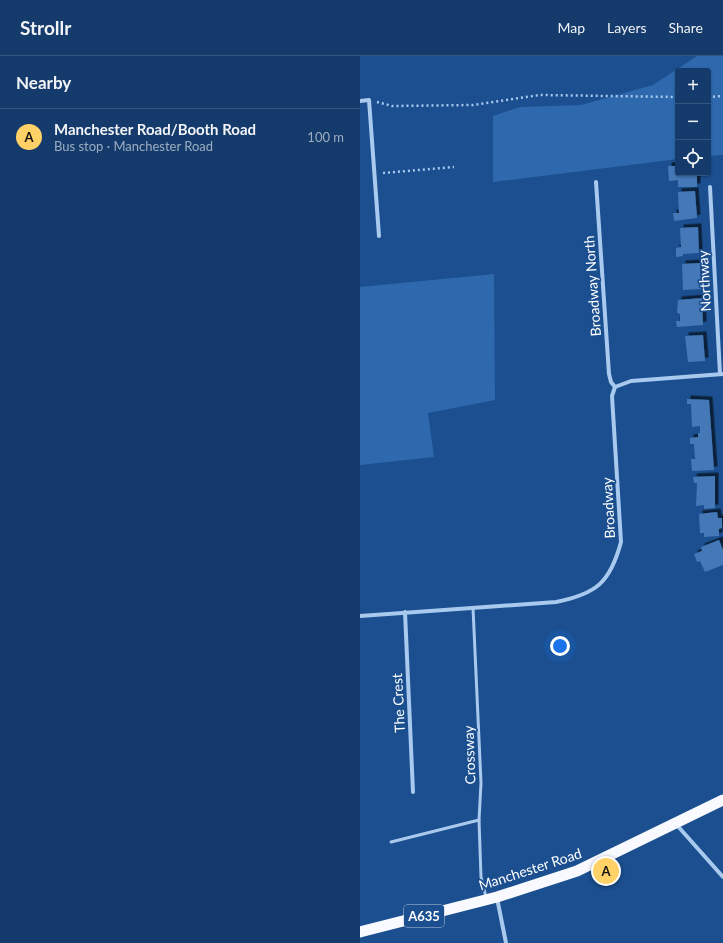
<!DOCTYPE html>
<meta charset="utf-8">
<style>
:root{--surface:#143b6b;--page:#214673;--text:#f1f3f6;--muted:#9dadc1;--line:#33557e;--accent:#ffd166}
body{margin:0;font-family:Lato,sans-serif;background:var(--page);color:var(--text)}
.controls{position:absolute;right:12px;top:12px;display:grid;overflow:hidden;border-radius:4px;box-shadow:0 1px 3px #0004}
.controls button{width:36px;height:36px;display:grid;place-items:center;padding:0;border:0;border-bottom:1px solid var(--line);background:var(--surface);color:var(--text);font:20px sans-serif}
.you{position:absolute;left:200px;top:590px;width:14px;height:14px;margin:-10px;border:3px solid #fff;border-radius:50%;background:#1a73e8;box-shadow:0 0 0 6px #1a73e833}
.badge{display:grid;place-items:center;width:26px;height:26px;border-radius:50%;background:var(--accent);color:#111;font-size:13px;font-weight:700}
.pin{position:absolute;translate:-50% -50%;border:2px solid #fff;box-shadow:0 1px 4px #0006}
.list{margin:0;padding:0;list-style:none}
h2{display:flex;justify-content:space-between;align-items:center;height:52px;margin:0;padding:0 16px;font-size:17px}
h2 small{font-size:13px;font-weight:400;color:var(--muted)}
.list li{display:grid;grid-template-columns:26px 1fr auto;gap:12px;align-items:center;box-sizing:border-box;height:56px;padding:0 16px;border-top:1px solid var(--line)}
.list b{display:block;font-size:15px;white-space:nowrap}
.list p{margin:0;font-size:13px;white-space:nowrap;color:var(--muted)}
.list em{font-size:13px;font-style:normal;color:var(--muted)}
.icon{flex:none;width:22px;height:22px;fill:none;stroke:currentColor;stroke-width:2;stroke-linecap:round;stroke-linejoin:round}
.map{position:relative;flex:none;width:363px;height:887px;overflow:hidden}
header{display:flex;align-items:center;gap:24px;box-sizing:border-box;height:56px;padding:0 20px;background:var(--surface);border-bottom:1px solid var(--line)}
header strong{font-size:19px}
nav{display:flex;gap:22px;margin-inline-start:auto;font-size:14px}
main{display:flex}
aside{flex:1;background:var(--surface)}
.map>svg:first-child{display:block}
.green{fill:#2e69ad}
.building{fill:#4478b7;filter:url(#shadow)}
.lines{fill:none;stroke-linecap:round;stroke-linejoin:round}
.path{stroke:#a9c9ee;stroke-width:2.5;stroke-dasharray:2 3;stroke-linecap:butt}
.service{stroke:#a9c9ee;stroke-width:3}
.minor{stroke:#a9c9ee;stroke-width:4}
.trunk{stroke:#f8faff;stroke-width:11}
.labels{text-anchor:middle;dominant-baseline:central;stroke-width:3.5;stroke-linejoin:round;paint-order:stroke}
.shield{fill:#1b4f8f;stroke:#bbcadd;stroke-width:1}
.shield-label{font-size:13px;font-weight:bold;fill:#fff}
.street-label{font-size:14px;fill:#fff;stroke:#1b4f8f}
</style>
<header>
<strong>Strollr</strong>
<nav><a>Map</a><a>Layers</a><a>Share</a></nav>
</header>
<main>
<aside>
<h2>Nearby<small></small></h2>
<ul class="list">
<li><span class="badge">A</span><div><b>Manchester Road/Booth Road</b><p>Bus stop · Manchester Road</p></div><em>100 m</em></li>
</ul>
</aside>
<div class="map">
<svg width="363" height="887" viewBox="0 0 363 887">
<defs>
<filter id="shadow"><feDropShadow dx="3.5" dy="-3.5" stdDeviation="0" flood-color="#0009"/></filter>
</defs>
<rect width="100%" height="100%" fill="#1b4f8f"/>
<g class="green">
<polygon points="337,0 363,0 363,99 348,100 348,15 318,15 318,103 133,126 133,60 160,51 221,49 293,29"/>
<polygon points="134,218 135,344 68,357 74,401 0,409 0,231"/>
</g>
<g class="building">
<polygon points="308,110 318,110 318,117 337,117 337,131 318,131 318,124 309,125"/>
<polygon points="335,135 337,162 314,165 313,157 319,157 318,136"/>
<polygon points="338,171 339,197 323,198 323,200 316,201 316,192 321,191 320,172"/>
<polygon points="340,207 341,233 323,234 322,208"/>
<polygon points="342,242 343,269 317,271 316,265 320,265 320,258 317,257 318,244"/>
<polygon points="343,279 345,305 328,306 325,280"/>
<polygon points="327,343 349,344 354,414 332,415 331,403 335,403 334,388 330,388 330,382 338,381 338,377 340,377 340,370 332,371 331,348 327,348"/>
<polygon points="355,420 355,452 344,453 344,449 336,450 337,427 334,427 333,421"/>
<polygon points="357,456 358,462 362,462 362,472 359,473 359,480 344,481 344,477 340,477 339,458"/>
<polygon points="359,484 363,494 363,509 345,516 340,505 337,506 334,498 342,495 341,491"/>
</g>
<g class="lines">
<g class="path">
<polyline points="348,41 363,40"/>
<polyline points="17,46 32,50 113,49 180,39 318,41"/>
<polyline points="23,117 94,111"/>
</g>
<g class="service">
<polyline points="113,552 121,727 119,764 121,821 126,841"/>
<polyline points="31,786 119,764"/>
</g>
<g class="minor">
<polyline points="0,45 9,44 19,180"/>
<polyline points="236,126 249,318 251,326 255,331"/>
<polyline points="350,131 360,318"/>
<polyline points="45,556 53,736"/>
<path d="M0,560L196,546C236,538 250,527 261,486L252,340L255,331L271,325L363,318"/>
<polyline points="315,767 363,821"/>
<polyline points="137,842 146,887"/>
</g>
<polyline class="trunk" points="0,876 137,841 217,815 363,744"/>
</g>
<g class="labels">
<rect class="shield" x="44" y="849" width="40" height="22" rx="3"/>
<g class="shield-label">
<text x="64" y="860">A635</text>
</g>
<g class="street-label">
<text transform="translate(344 225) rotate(-93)">Northway</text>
<text transform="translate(232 230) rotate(-94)">Broadway North</text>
<text transform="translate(248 452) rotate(-93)">Broadway</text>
<text transform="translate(38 647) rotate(-93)">The Crest</text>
<text transform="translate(109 699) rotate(-92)">Crossway</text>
<text transform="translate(170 813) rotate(-18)">Manchester Road</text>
</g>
</g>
</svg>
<div class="controls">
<button>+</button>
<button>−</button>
<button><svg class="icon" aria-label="locate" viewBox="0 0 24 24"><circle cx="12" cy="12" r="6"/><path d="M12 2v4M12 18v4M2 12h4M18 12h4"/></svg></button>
</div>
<div class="you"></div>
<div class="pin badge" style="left:246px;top:815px">A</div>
</div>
</main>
